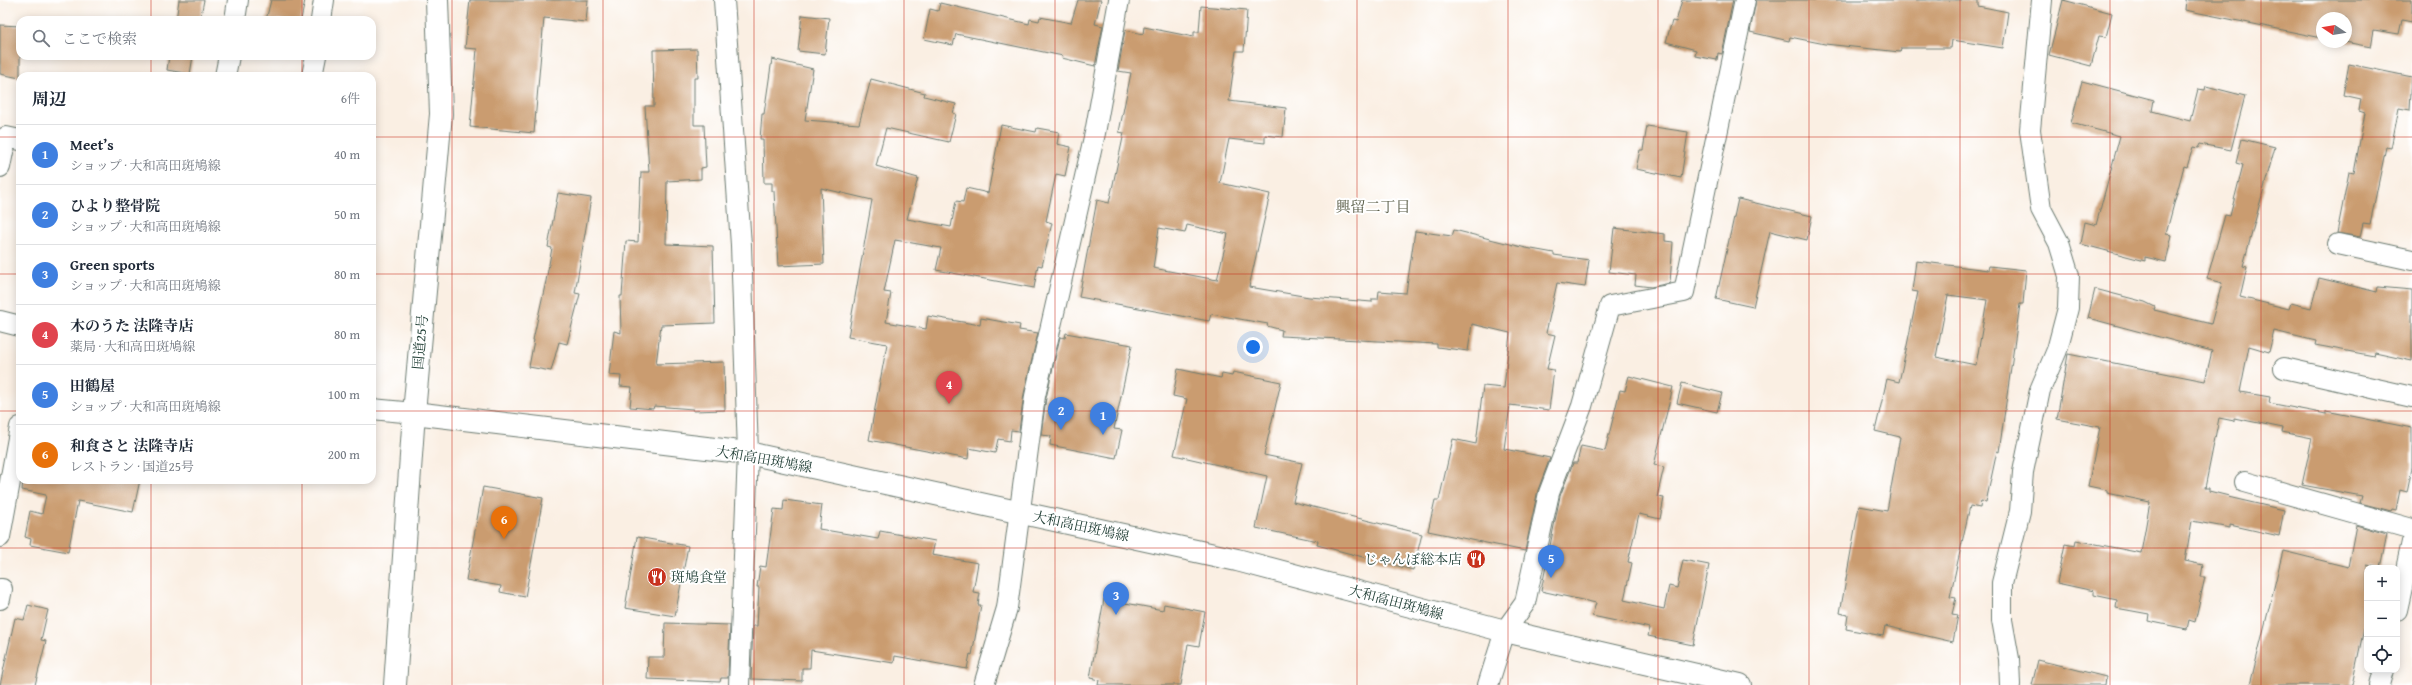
<!DOCTYPE html>
<html lang="ja">
<meta charset="utf-8">
<style>
:root{--surface:#fff;--page:#f2f2f3;--text:#1f2937;--muted:#747a83;--line:#e0e1e3;--accent:#c8321e}
body{margin:0;font-family:"Gentium Book Plus","Noto Serif JP",serif;background:var(--page);color:var(--text)}
.controls{position:absolute;right:12px;bottom:12px;display:grid;overflow:hidden;border-radius:8px;box-shadow:0 2px 10px #0003}
.controls button{width:36px;height:36px;display:grid;place-items:center;padding:0;border:0;border-bottom:1px solid var(--line);background:var(--surface);color:var(--text);font:20px sans-serif}
.compass{position:absolute;left:2316px;top:12px;width:36px;height:36px;border-radius:50%;background:var(--surface);box-shadow:0 2px 10px #0003;rotate:282deg}
.you{position:absolute;left:1253px;top:347px;width:14px;height:14px;margin:-10px;border:3px solid #fff;border-radius:50%;background:#1a73e8;box-shadow:0 0 0 6px #1a73e833}
.badge{display:grid;place-items:center;width:26px;height:26px;border-radius:50%;background:var(--accent);color:#fff;font-size:13px;font-weight:700}
.pin{position:absolute;translate:-50% -33px;filter:drop-shadow(0 1px 2px #0008)}
.pin::after{content:'';position:absolute;top:21px;width:14px;height:12px;background:inherit;clip-path:polygon(0 0,100% 0,50% 100%)}
.list{margin:0;padding:0;list-style:none}
h2{display:flex;justify-content:space-between;align-items:center;height:52px;margin:0;padding:0 16px;font-size:17px}
h2 small{font-size:13px;font-weight:400;color:var(--muted)}
.list li{display:grid;grid-template-columns:26px 1fr auto;gap:12px;align-items:center;box-sizing:border-box;height:60px;padding:0 16px;border-top:1px solid var(--line)}
.list b{display:block;font-size:15px;white-space:nowrap}
.list p{margin:0;font-size:13px;white-space:nowrap;color:var(--muted)}
.list em{font-size:13px;font-style:normal;color:var(--muted)}
.icon{flex:none;width:22px;height:22px;fill:none;stroke:currentColor;stroke-width:2;stroke-linecap:round;stroke-linejoin:round}
.map{position:relative;flex:none;width:2412px;height:685px;overflow:hidden}
.search{position:absolute;background:var(--surface);box-shadow:0 2px 10px #0003;left:16px;top:16px;width:360px;height:44px;display:flex;align-items:center;gap:10px;box-sizing:border-box;padding:0 14px;border-radius:12px;color:var(--muted);font-size:15px}
.panel{position:absolute;background:var(--surface);box-shadow:0 2px 10px #0003;left:16px;top:72px;width:360px;height:412px;border-radius:12px}
.map>svg:first-child{display:block}
.building{fill:#ca9c70;fill-rule:evenodd}
.lines{fill:none;stroke-linecap:round;stroke-linejoin:round}
.street-casing{stroke:#6c7b71;stroke-width:22}
.primary-casing{stroke:#6c7b71;stroke-width:24}
.highway-casing{stroke:#6c7b71;stroke-width:24}
.street{stroke:#fff;stroke-width:20}
.primary{stroke:#fff;stroke-width:22}
.highway{stroke:#fff;stroke-width:22}
.grid{fill:none;stroke:#c8321e;stroke-width:1;stroke-opacity:0.55}
.labels{text-anchor:middle;dominant-baseline:central;stroke-width:4;stroke-linejoin:round;paint-order:stroke}
.street-label{font-size:14px;fill:#1f3d34;stroke:#fff}
.poi-label{font-size:14px;fill:#1f3d34;stroke:#fff;text-anchor:end}
.neighbourhood-label{font-size:15px;fill:#5b5e49;stroke:#fff}
</style>
<div class="map">
<svg width="2412" height="685" viewBox="0 0 2412 685">
<rect width="100%" height="100%" fill="#fff"/>
<filter id="ink" filterUnits="userSpaceOnUse"><feTurbulence type="fractalNoise" baseFrequency=".025" numOctaves="2"/><feDisplacementMap in="SourceGraphic" scale="8" xChannelSelector="R" yChannelSelector="G"/><feConvolveMatrix kernelMatrix="1 2 1 2 8 2 1 2 1" color-interpolation-filters="sRGB"/></filter>
<filter id="wash" filterUnits="userSpaceOnUse"><feTurbulence type="fractalNoise" baseFrequency=".012" numOctaves="4" result="noise"/><feDisplacementMap in="SourceGraphic" scale="16" xChannelSelector="R" yChannelSelector="G"/><feGaussianBlur stdDeviation="0.9" result="paint"/><feColorMatrix in="noise" values="0 0 0 0 0 0 0 0 0 0 0 0 0 0 0 0 0 1.4 0 .05"/><feComposite in="paint" operator="in"/></filter>
<g filter="url(#wash)">
<rect width="100%" height="100%" fill="#faefe3"/>
<g id="blocks">
<g class="building">
<polygon points="179,0 204,0 200,20 176,20"/>
<polygon points="271,0 305,0 301,20 266,20"/>
<polygon points="470,0 588,0 586,22 544,18 534,133 470,127 477,49 465,48"/>
<polygon points="1078,0 1101,0 1095,24 1103,26 1095,66 1062,58 1063,56 956,34 953,45 924,39 930,9 938,11 940,3 1029,24 1030,19 1039,21 1040,17 1071,23"/>
<polygon points="1682,0 1733,0 1722,54 1718,53 1717,60 1695,56 1696,50 1666,42 1672,21 1676,22"/>
<polygon points="1756,0 1978,0 1978,6 2008,12 2003,48 1952,40 1951,48 1901,48 1900,52 1825,44 1790,37 1789,41 1750,32"/>
<polygon points="2063,0 2112,13 2106,37 2099,36 2091,66 2049,55"/>
<polygon points="2186,0 2412,0 2412,22 2402,20 2399,34 2374,30 2371,47 2345,42 2346,18 2322,18 2322,38 2185,10"/>
<path d="M1201,6L1247,10L1244,51H1236L1229,101L1286,108L1283,137L1265,135V143L1229,139L1220,183L1270,194L1249,287L1309,297L1372,302V299H1378L1379,291L1406,293L1415,231L1452,236L1454,230L1526,248L1554,253V255L1589,260L1585,287L1557,283L1546,333L1555,335L1547,369L1554,370L1549,410L1510,405L1504,449L1550,458L1538,490L1525,551L1428,531L1435,500H1439L1453,439L1476,444L1483,386L1504,388L1510,333L1472,324L1468,351L1437,347V344L1281,336L1282,330L1267,326L1268,324L1211,314L1209,321L1079,297L1097,200L1109,203L1124,133L1119,132L1131,73L1118,71L1125,30L1143,34L1144,27L1194,37V32H1199ZM1187,225L1228,234L1217,280L1153,268L1159,228L1185,233Z"/>
<polygon points="802,15 829,18 825,54 798,51"/>
<polygon points="0,25 20,26 20,78 0,74"/>
<polygon points="697,49 698,78 694,78 694,125 704,125 706,167 701,168 701,179 667,181 666,244 713,246 715,323 661,325 656,364 724,362 725,410 693,411 693,409 654,406 653,409 630,407 632,387 620,386 621,376 609,375 614,331 621,333 620,296 622,296 626,241 638,242 641,172 649,172 645,106 654,106 653,50"/>
<polygon points="169,56 193,56 190,74 167,70"/>
<polygon points="772,59 813,69 805,120 859,124 871,79 925,93 924,96 956,104 953,113 956,114 949,142 886,128 876,166 918,178 907,219 951,227 956,201 963,202 966,188 988,193 1001,125 1036,132 1037,128 1059,132 1057,144 1071,147 1065,176 1056,174 1046,221 1052,223 1042,266 1038,265 1034,288 936,270 941,248 895,240 884,292 891,293 886,322 926,329 928,316 980,325 981,318 1020,325 1019,330 1038,333 1024,394 1019,431 1011,430 1010,441 998,439 995,453 969,448 968,459 869,440 887,344 848,337 872,200 821,188 824,264 778,266 774,191 772,191 772,183 764,183 763,139 760,139 762,114 764,114"/>
<polygon points="2349,64 2412,77 2410,110 2399,108 2391,148 2386,147 2370,224 2363,223 2360,237 2337,233 2349,172 2354,173 2365,113 2359,111 2361,99 2343,95"/>
<polygon points="2082,81 2154,100 2152,111 2190,121 2198,89 2205,90 2206,86 2245,96 2231,150 2200,144 2198,148 2193,147 2187,167 2184,166 2166,234 2172,235 2166,262 2145,257 2145,261 2081,244 2085,222 2096,225 2120,136 2071,123"/>
<polygon points="1647,126 1688,132 1681,178 1636,169 1640,150 1643,150"/>
<polygon points="2242,139 2275,147 2243,266 2247,267 2240,297 2289,309 2291,303 2311,308 2319,278 2377,292 2378,287 2412,290 2412,361 2375,353 2374,356 2315,345 2316,341 2274,331 2269,352 2249,346 2240,392 2270,397 2269,403 2326,414 2326,411 2412,428 2412,467 2407,492 2400,490 2396,510 2392,509 2391,511 2360,503 2362,496 2302,485 2312,438 2282,432 2283,428 2234,418 2234,421 2219,418 2205,488 2209,488 2209,491 2229,496 2228,497 2284,510 2279,536 2230,525 2230,528 2192,521 2185,561 2203,565 2201,577 2205,577 2195,622 2189,620 2187,629 2148,621 2149,614 2116,608 2117,600 2094,595 2094,591 2057,583 2065,544 2075,546 2076,540 2141,553 2150,502 2107,493 2107,490 2088,486 2100,427 2057,419 2068,354 2205,381 2212,351 2088,318 2095,289 2145,302 2155,307 2154,310 2211,324 2222,283 2207,279 2225,215 2230,216 2243,165 2236,163"/>
<polygon points="558,193 591,198 575,293 580,294 567,344 559,342 551,371 529,367 534,340 533,340 546,281 552,248 548,247"/>
<polygon points="1738,199 1812,216 1807,240 1770,231 1753,307 1716,299"/>
<polygon points="1614,228 1665,234 1665,241 1673,242 1670,283 1651,287 1635,285 1636,275 1609,272"/>
<path d="M1916,261L1988,270L1989,266L2026,270L2023,304H2020L1999,452L1997,451L1986,502L1981,501L1980,508L1970,506L1950,597L1956,598L1952,614L1958,615L1953,642L1885,626L1883,636L1846,629L1848,615L1840,613L1859,506L1887,511L1900,437L1875,431L1887,379L1899,382L1905,355L1918,292L1912,291ZM1948,295L1987,300L1976,365L1936,357Z"/>
<polygon points="1066,333 1132,345 1114,429 1122,430 1116,458 1050,445 1051,436 1041,435 1046,398 1060,337 1065,338"/>
<polygon points="1178,369 1221,378 1222,374 1232,376 1233,372 1281,382 1264,455 1302,463 1293,502 1422,534 1413,570 1317,545 1318,541 1256,528 1267,476 1174,455 1187,399 1173,396"/>
<polygon points="1629,376 1673,387 1654,465 1664,467 1657,497 1664,498 1660,519 1639,514 1628,562 1632,563 1624,600 1664,609 1669,586 1677,588 1683,560 1709,565 1693,645 1648,636 1650,628 1592,616 1596,603 1541,591 1560,496 1573,463 1577,463 1581,446 1605,451 1620,390 1625,391"/>
<polygon points="1682,383 1722,393 1717,412 1677,403"/>
<polygon points="23,480 140,480 133,512 78,501 68,552 30,545 31,539 25,537 30,511 42,514 46,495 22,490"/>
<polygon points="483,487 543,498 525,597 500,592 501,586 466,580"/>
<polygon points="784,500 822,505 819,529 878,539 880,531 935,541 932,555 978,563 973,592 980,593 978,605 981,605 972,655 970,654 967,669 895,656 894,663 811,650 810,668 802,668 802,681 751,679 753,626 757,626 759,587 757,587 760,566 766,567 774,509 783,510"/>
<polygon points="2356,525 2387,534 2380,568 2367,565 2367,628 2364,628 2352,685 2250,685 2283,551 2348,567"/>
<polygon points="637,537 688,546 675,616 625,608"/>
<polygon points="1104,599 1163,610 1164,604 1205,612 1199,646 1188,644 1181,685 1098,685 1099,680 1090,678"/>
<polygon points="28,605 48,610 41,640 46,641 35,685 0,685 15,618 24,620"/>
<polygon points="665,623 730,625 728,678 721,678 720,682 647,679 648,657 664,657"/>
<polygon points="2038,660 2106,677 2105,685 2032,685"/>
</g>
</g>
</g>
<g filter="url(#ink)">
<use href="#blocks" fill-opacity="0" stroke="#6c7b71" stroke-width="1"/>
<g class="lines">
<defs>
<g id="street">
<polyline points="724,0 741,245 748,453 739,685"/>
<polyline points="235,20 238,0"/>
<polyline points="321,20 324,0"/>
<polyline points="225,76 229,56"/>
<polyline points="312,76 316,56"/>
<polyline points="0,167 6,137 20,140"/>
<polyline points="2338,244 2412,260"/>
<polyline points="0,321 20,326"/>
<polyline points="2284,368 2412,397"/>
<polyline points="372,409 414,413"/>
<polyline points="2245,482 2412,529"/>
<polyline points="0,537 20,427"/>
<polyline points="0,589 2,589 0,599"/>
<polyline points="2397,610 2412,542"/>
<polyline points="984,685 1007,608 1035,396 1095,133 1119,0"/>
<polyline points="1488,685 1505,631 1525,603 1549,493 1582,406 1610,306 1684,292 1745,0"/>
<polyline points="2010,685 2009,659 2002,620 2002,583 2020,511 2023,472 2040,390 2057,350 2068,308 2069,276 2059,243 2041,209 2030,130 2042,0"/>
<polyline points="2380,685 2384,670"/>
</g>
<polyline id="primary" points="414,413 748,453 1237,560 1505,631 1740,685"/>
<polyline id="highway" points="395,685 414,413 441,114 437,0"/>
</defs>
<use href="#street" class="street-casing"/>
<use href="#primary" class="primary-casing"/>
<use href="#highway" class="highway-casing"/>
<use href="#street" class="street"/>
<use href="#primary" class="primary"/>
<use href="#highway" class="highway"/>
</g>
</g>
<path class="grid" d="M151,0V20M302,0V20M452,0V685M603,0V685M754,0V685M904,0V685M1055,0V685M1206,0V685M1357,0V685M1508,0V685M1658,0V685M1809,0V685M1960,0V685M2110,0V685M2261,0V685M151,56V76M302,56V76M0,137H20M372,137H2412M0,274H20M372,274H2412M0,411H20M372,411H2412M151,480V685M302,480V685M0,548H2412"/>
<defs>
<symbol id="restaurant-disc" viewBox="-11 -11 22 22"><circle r="9.5" fill="#c8321e" stroke="#fff"/><path d="M-5-6h1v4h1v-4h1v4h1v-4h1v5L-1.5 .5V6h-2V.5L-5-1ZM5-6V6H3V1.5H1.5Q1.5-4 5-6Z" fill="#fff"/></symbol>
</defs>
<g fill-rule="evenodd">
<use href="#restaurant-disc" x="1465" y="548" width="22" height="22"/>
<use href="#restaurant-disc" x="646" y="566" width="22" height="22"/>
</g>
<g class="labels">
<g class="street-label">
<text transform="translate(420 342) rotate(-85)">国道25号</text>
<text transform="translate(764 459) rotate(10)">大和高田斑鳩線</text>
<text transform="translate(1081 526) rotate(12)">大和高田斑鳩線</text>
<text transform="translate(1396 602) rotate(15)">大和高田斑鳩線</text>
</g>
<g class="poi-label">
<text x="1462" y="559">じゃんぼ総本店</text>
<text x="671" y="577" text-anchor="start">斑鳩食堂</text>
</g>
<g class="neighbourhood-label">
<text x="1373" y="206">興留二丁目</text>
</g>
</g>
</svg>
<div class="controls">
<button>+</button>
<button>−</button>
<button><svg class="icon" aria-label="locate" viewBox="0 0 24 24"><circle cx="12" cy="12" r="6"/><path d="M12 2v4M12 18v4M2 12h4M18 12h4"/></svg></button>
</div>
<svg class="compass" viewBox="-18 -18 36 36"><path d="M0-13l5 13h-10z" fill="#e53935"/><path d="M0 13l5-13h-10z" fill="#747a83"/></svg>
<div class="you"></div>
<div class="pin badge" style="left:1103px;top:435px;background:#3f7fe0">1</div>
<div class="pin badge" style="left:1061px;top:430px;background:#3f7fe0">2</div>
<div class="pin badge" style="left:1116px;top:615px;background:#3f7fe0">3</div>
<div class="pin badge" style="left:949px;top:404px;background:#e0444e">4</div>
<div class="pin badge" style="left:1551px;top:578px;background:#3f7fe0">5</div>
<div class="pin badge" style="left:504px;top:539px;background:#e8710a">6</div>
<div class="search"><svg class="icon" aria-label="search" viewBox="0 0 24 24"><circle cx="10" cy="10" r="6"/><path d="M15 15l6 6"/></svg>ここで検索</div>
<section class="panel">
<h2>周辺<small>6件</small></h2>
<ul class="list">
<li><span class="badge" style="background:#3f7fe0">1</span><div><b>Meet’s</b><p>ショップ · 大和高田斑鳩線</p></div><em>40 m</em></li>
<li><span class="badge" style="background:#3f7fe0">2</span><div><b>ひより整骨院</b><p>ショップ · 大和高田斑鳩線</p></div><em>50 m</em></li>
<li><span class="badge" style="background:#3f7fe0">3</span><div><b>Green sports</b><p>ショップ · 大和高田斑鳩線</p></div><em>80 m</em></li>
<li><span class="badge" style="background:#e0444e">4</span><div><b>木のうた 法隆寺店</b><p>薬局 · 大和高田斑鳩線</p></div><em>80 m</em></li>
<li><span class="badge" style="background:#3f7fe0">5</span><div><b>田鶴屋</b><p>ショップ · 大和高田斑鳩線</p></div><em>100 m</em></li>
<li><span class="badge" style="background:#e8710a">6</span><div><b>和食さと 法隆寺店</b><p>レストラン · 国道25号</p></div><em>200 m</em></li>
</ul>
</section>
</div>
